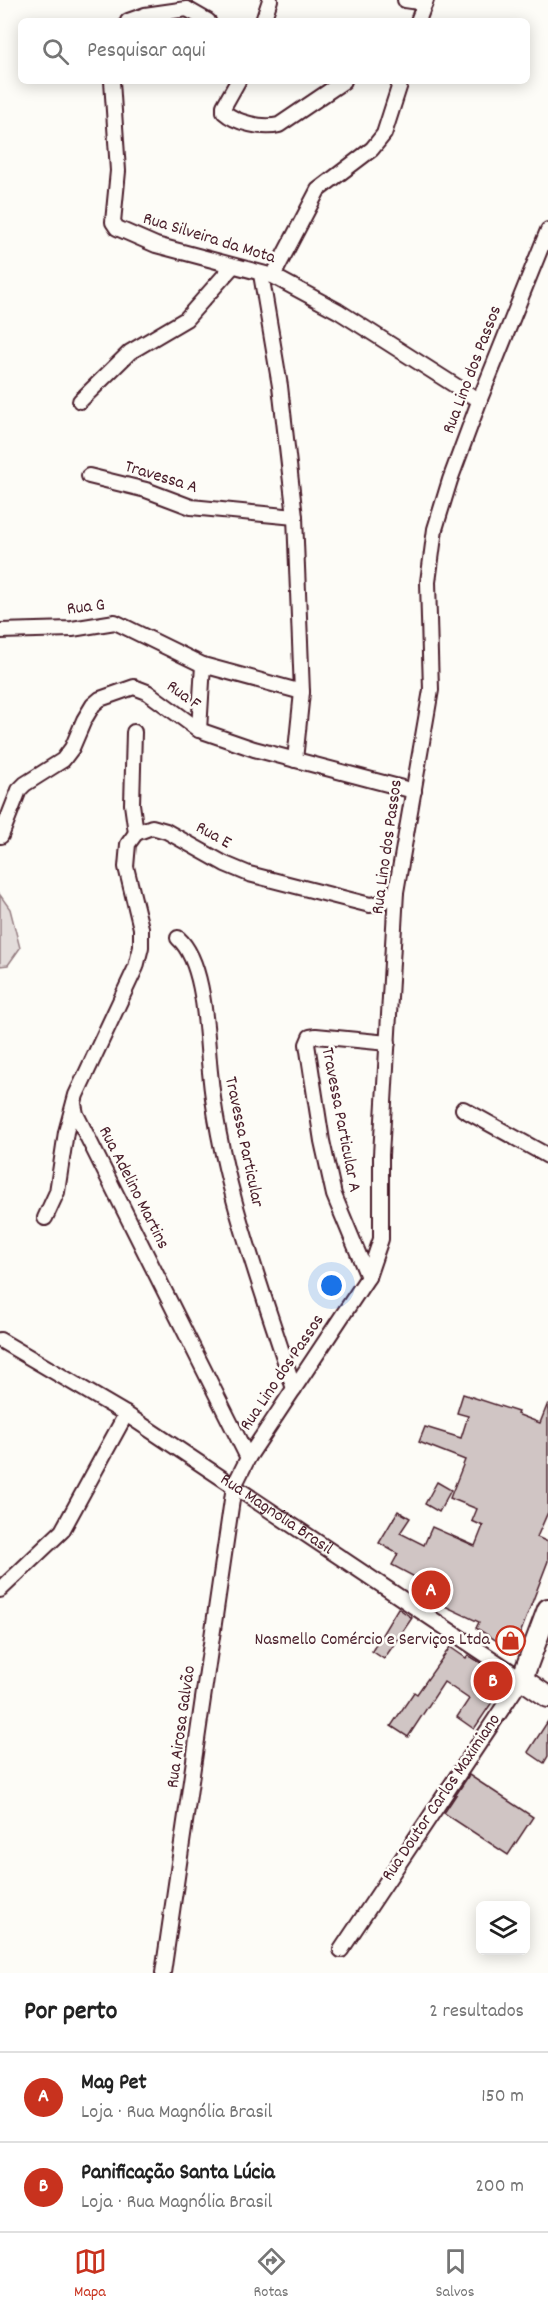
<!DOCTYPE html>
<html lang="pt">
<meta charset="utf-8">
<style>
:root{--surface:#fff;--page:#f2f2f2;--text:#222;--muted:#767676;--line:#e0e0e0;--accent:#c8321e}
body{margin:0;font-family:Dekko,sans-serif;background:var(--page);color:var(--text)}
.controls{position:absolute;right:18px;bottom:18px;display:grid;overflow:hidden;border-radius:9px;box-shadow:0 3px 15px #0003}
.controls button{width:54px;height:54px;display:grid;place-items:center;padding:0;border:0;border-bottom:2px solid var(--line);background:var(--surface);color:var(--text);font:30px sans-serif}
.you{position:absolute;left:332px;top:1286px;width:21px;height:21px;margin:-15px;border:4px solid #fff;border-radius:50%;background:#1a73e8;box-shadow:0 0 0 9px #1a73e833}
.badge{display:grid;place-items:center;width:39px;height:39px;border-radius:50%;background:var(--accent);color:#fff;font-size:20px;font-weight:700}
.pin{position:absolute;translate:-50% -50%;border:3px solid #fff;box-shadow:0 2px 6px #0006}
.list{margin:0;padding:0;list-style:none}
h2{display:flex;justify-content:space-between;align-items:center;height:78px;margin:0;padding:0 24px;font-size:26px}
h2 small{font-size:20px;font-weight:400;color:var(--muted)}
.list li{display:grid;grid-template-columns:39px 1fr auto;gap:18px;align-items:center;box-sizing:border-box;height:90px;padding:0 24px;border-top:2px solid var(--line)}
.list b{display:block;font-size:22px;white-space:nowrap}
.list p{margin:0;font-size:20px;white-space:nowrap;color:var(--muted)}
.list em{font-size:20px;font-style:normal;color:var(--muted)}
.icon{flex:none;width:33px;height:33px;fill:none;stroke:currentColor;stroke-width:2;stroke-linecap:round;stroke-linejoin:round}
.map{position:relative;flex:none;width:548px;height:1973px;overflow:hidden}
.search{position:absolute;background:var(--surface);box-shadow:0 3px 15px #0003;left:18px;right:18px;top:18px;height:66px;display:flex;align-items:center;gap:15px;box-sizing:border-box;padding:0 21px;border-radius:9px;color:var(--muted);font-size:22px}
.sheet{height:258px;background:var(--surface)}
nav{display:flex;justify-content:space-around;align-items:center;box-sizing:border-box;height:84px;border-top:2px solid var(--line);background:var(--surface);font-size:16px;color:var(--muted)}
nav a{display:grid;justify-items:center;gap:3px}
nav .on{color:var(--accent)}
.map>svg:first-child{display:block}
.green{fill:#e3dcda;stroke:#967e82;stroke-width:1.5}
.building{fill:#d0c5c4;stroke:#4a1f2b;stroke-width:1.5}
.lines{fill:none;stroke-linecap:round;stroke-linejoin:round}
.street-casing{stroke:#4a1f2b;stroke-width:18}
.secondary-casing{stroke:#4a1f2b;stroke-width:24}
.street{stroke:#fdfcf7;stroke-width:14}
.secondary{stroke:#fdfcf7;stroke-width:20}
.labels{text-anchor:middle;dominant-baseline:central;stroke-width:5;stroke-linejoin:round;paint-order:stroke}
.street-label{font-size:18px;fill:#4a1f2b;stroke:#fdfcf7}
.poi-label{font-size:18px;fill:#4a1f2b;stroke:#fdfcf7;text-anchor:end}
</style>
<div class="map">
<svg width="548" height="1973" viewBox="0 0 548 1973">
<rect width="100%" height="100%" fill="#fdfcf7"/>
<filter id="ink" filterUnits="userSpaceOnUse"><feTurbulence type="fractalNoise" baseFrequency=".0167" numOctaves="2"/><feDisplacementMap in="SourceGraphic" scale="12" xChannelSelector="R" yChannelSelector="G"/><feConvolveMatrix kernelMatrix="1 2 1 2 8 2 1 2 1" color-interpolation-filters="sRGB"/></filter>
<g filter="url(#ink)">
<polygon class="green" points="0,895 10,909 20,948 8,965 0,966"/>
<g class="building">
<polygon points="463,1394 518,1412 517,1414 540,1423 548,1403 548,1512 537,1537 548,1542 548,1561 515,1647 510,1649 476,1628 479,1622 438,1603 439,1601 423,1594 428,1584 392,1565 398,1554 379,1543 398,1511 410,1518 400,1533 424,1545 432,1527 475,1546 483,1526 472,1521 477,1509 450,1498 465,1460 419,1442 425,1427 461,1438 468,1416 457,1413"/>
<polygon points="437,1482 451,1490 439,1512 425,1504"/>
<polygon points="398,1608 412,1618 384,1659 372,1651"/>
<polygon points="450,1647 466,1658 468,1655 489,1668 506,1679 505,1683 474,1729 457,1717 469,1699 444,1682 408,1737 391,1726 414,1692 417,1694"/>
<polygon points="548,1721 548,1756 544,1763 528,1752"/>
<polygon points="469,1775 533,1817 508,1855 444,1813"/>
</g>
<g class="lines">
<defs>
<g id="street">
<polyline points="405,0 425,3"/>
<polyline points="187,9 208,21"/>
<polyline points="128,21 145,15 187,9"/>
<polyline points="263,21 270,0"/>
<polyline points="418,21 426,0"/>
<polyline points="112,81 118,171 113,222 117,228 156,245 273,276 338,311 470,395 480,399"/>
<path d="M238,81L224,106V112C236,123 263,129 279,125L344,81"/>
<polyline points="261,274 280,386 295,517 302,692 295,760"/>
<polyline points="273,276 318,190 372,149 384,134 401,81"/>
<polyline points="80,401 130,352 186,319 232,267"/>
<polyline points="89,476 146,490 191,507 295,517"/>
<polyline points="0,631 72,629 115,622 203,665 302,692"/>
<polyline points="199,730 203,665"/>
<polyline points="134,732 132,804 136,833"/>
<polyline points="1,836 19,790 25,784 63,760 72,748 84,720 93,705 100,699 134,687 147,692 199,730 254,749 414,791"/>
<path d="M178,938C206,963 206,1035 210,1072C220,1181 261,1285 294,1389"/>
<polyline points="74,1104 76,1114 248,1458"/>
<polyline points="463,1109 548,1156"/>
<polyline points="45,1218 57,1192 66,1132 76,1095 136,967 141,947 141,928 126,867 128,844 136,833 152,827 166,831 225,864 249,874 370,905 380,903 396,892"/>
<polyline points="368,1277 334,1195 322,1141 307,1044 310,1037 316,1036 388,1043"/>
<path id="s1" d="M0,1340L126,1414L522,1679L341,1950"/>
<polyline points="0,1590 62,1531 126,1414"/>
<polyline points="163,1973 234,1486 248,1458 368,1277 381,1239 381,1155 396,892 431,690 428,582 435,529 450,480 480,399 548,230"/>
</g>
<polyline id="secondary" points="548,1609 522,1679 548,1697"/>
</defs>
<use href="#street" class="street-casing"/>
<use href="#secondary" class="secondary-casing"/>
<use href="#street" class="street"/>
<use href="#secondary" class="secondary"/>
</g>
</g>
<defs>
<symbol id="shop-ring" viewBox="-11 -11 22 22"><circle r="9.5" fill="#fdfcf7" stroke="#c8321e" stroke-width="1.5"/><path d="M-5-2.5h2.3a2.7 3.5 0 0 1 5.4 0H5L5.5 6h-11ZM-1.5-2.5h3a1.5 2.3 0 0 0-3 0Z" fill="#c8321e"/></symbol>
</defs>
<g fill-rule="evenodd">
<use href="#shop-ring" x="494" y="1624" width="33" height="33"/>
</g>
<g class="labels">
<g class="street-label">
<text transform="translate(209 239) rotate(17)">Rua Silveira da Mota</text>
<text transform="translate(473 370) rotate(-69)">Rua Lino dos Passos</text>
<text transform="translate(161 478) rotate(17)">Travessa A</text>
<text transform="translate(86 608) rotate(-7)">Rua G</text>
<text transform="translate(183 696) rotate(36)">Rua F</text>
<text transform="translate(213 836) rotate(29)">Rua E</text>
<text transform="translate(388 847) rotate(-82)">Rua Lino dos Passos</text>
<text transform="translate(340 1120) rotate(79)">Travessa Particular A</text>
<text transform="translate(243 1142) rotate(78)">Travessa Particular</text>
<text transform="translate(133 1188) rotate(63)">Rua Adelino Martins</text>
<text transform="translate(283 1373) rotate(-56)">Rua Lino dos Passos</text>
<text stroke="none"><textPath href="#s1" startOffset="327">Rua Magnólia Brasil</textPath></text>
<text transform="translate(182 1727) rotate(-82)">Rua Airosa Galvão</text>
<text transform="translate(442 1798) rotate(-56)">Rua Doutor Carlos Maximiano</text>
</g>
<g class="poi-label">
<text x="490" y="1640">Nasmello Comércio e Serviços Ltda</text>
</g>
</g>
</svg>
<div class="controls">
<button><svg class="icon" aria-label="layers" viewBox="0 0 24 24"><path d="M12 4l9 5-9 5-9-5zM3 14l9 5 9-5"/></svg></button>
</div>
<div class="you"></div>
<div class="pin badge" style="left:431px;top:1590px">A</div>
<div class="pin badge" style="left:493px;top:1681px">B</div>
<div class="search"><svg class="icon" aria-label="search" viewBox="0 0 24 24"><circle cx="10" cy="10" r="6"/><path d="M15 15l6 6"/></svg>Pesquisar aqui</div>
</div>
<section class="sheet">
<h2>Por perto<small>2 resultados</small></h2>
<ul class="list">
<li><span class="badge">A</span><div><b>Mag Pet</b><p>Loja · Rua Magnólia Brasil</p></div><em>150 m</em></li>
<li><span class="badge">B</span><div><b>Panificação Santa Lúcia</b><p>Loja · Rua Magnólia Brasil</p></div><em>200 m</em></li>
</ul>
</section>
<nav>
<a class="on"><svg class="icon" aria-label="map" viewBox="0 0 24 24"><path d="M3 6l6-2 6 2 6-2v14l-6 2-6-2-6 2zM9 4v14M15 6v14"/></svg>Mapa</a>
<a><svg class="icon" aria-label="directions" viewBox="0 0 24 24"><path d="M12 3l9 9-9 9-9-9zM9 14v-3h6M13 9l2 2-2 2"/></svg>Rotas</a>
<a><svg class="icon" aria-label="saved" viewBox="0 0 24 24"><path d="M7 4h10v16l-5-4-5 4z"/></svg>Salvos</a>
</nav>
